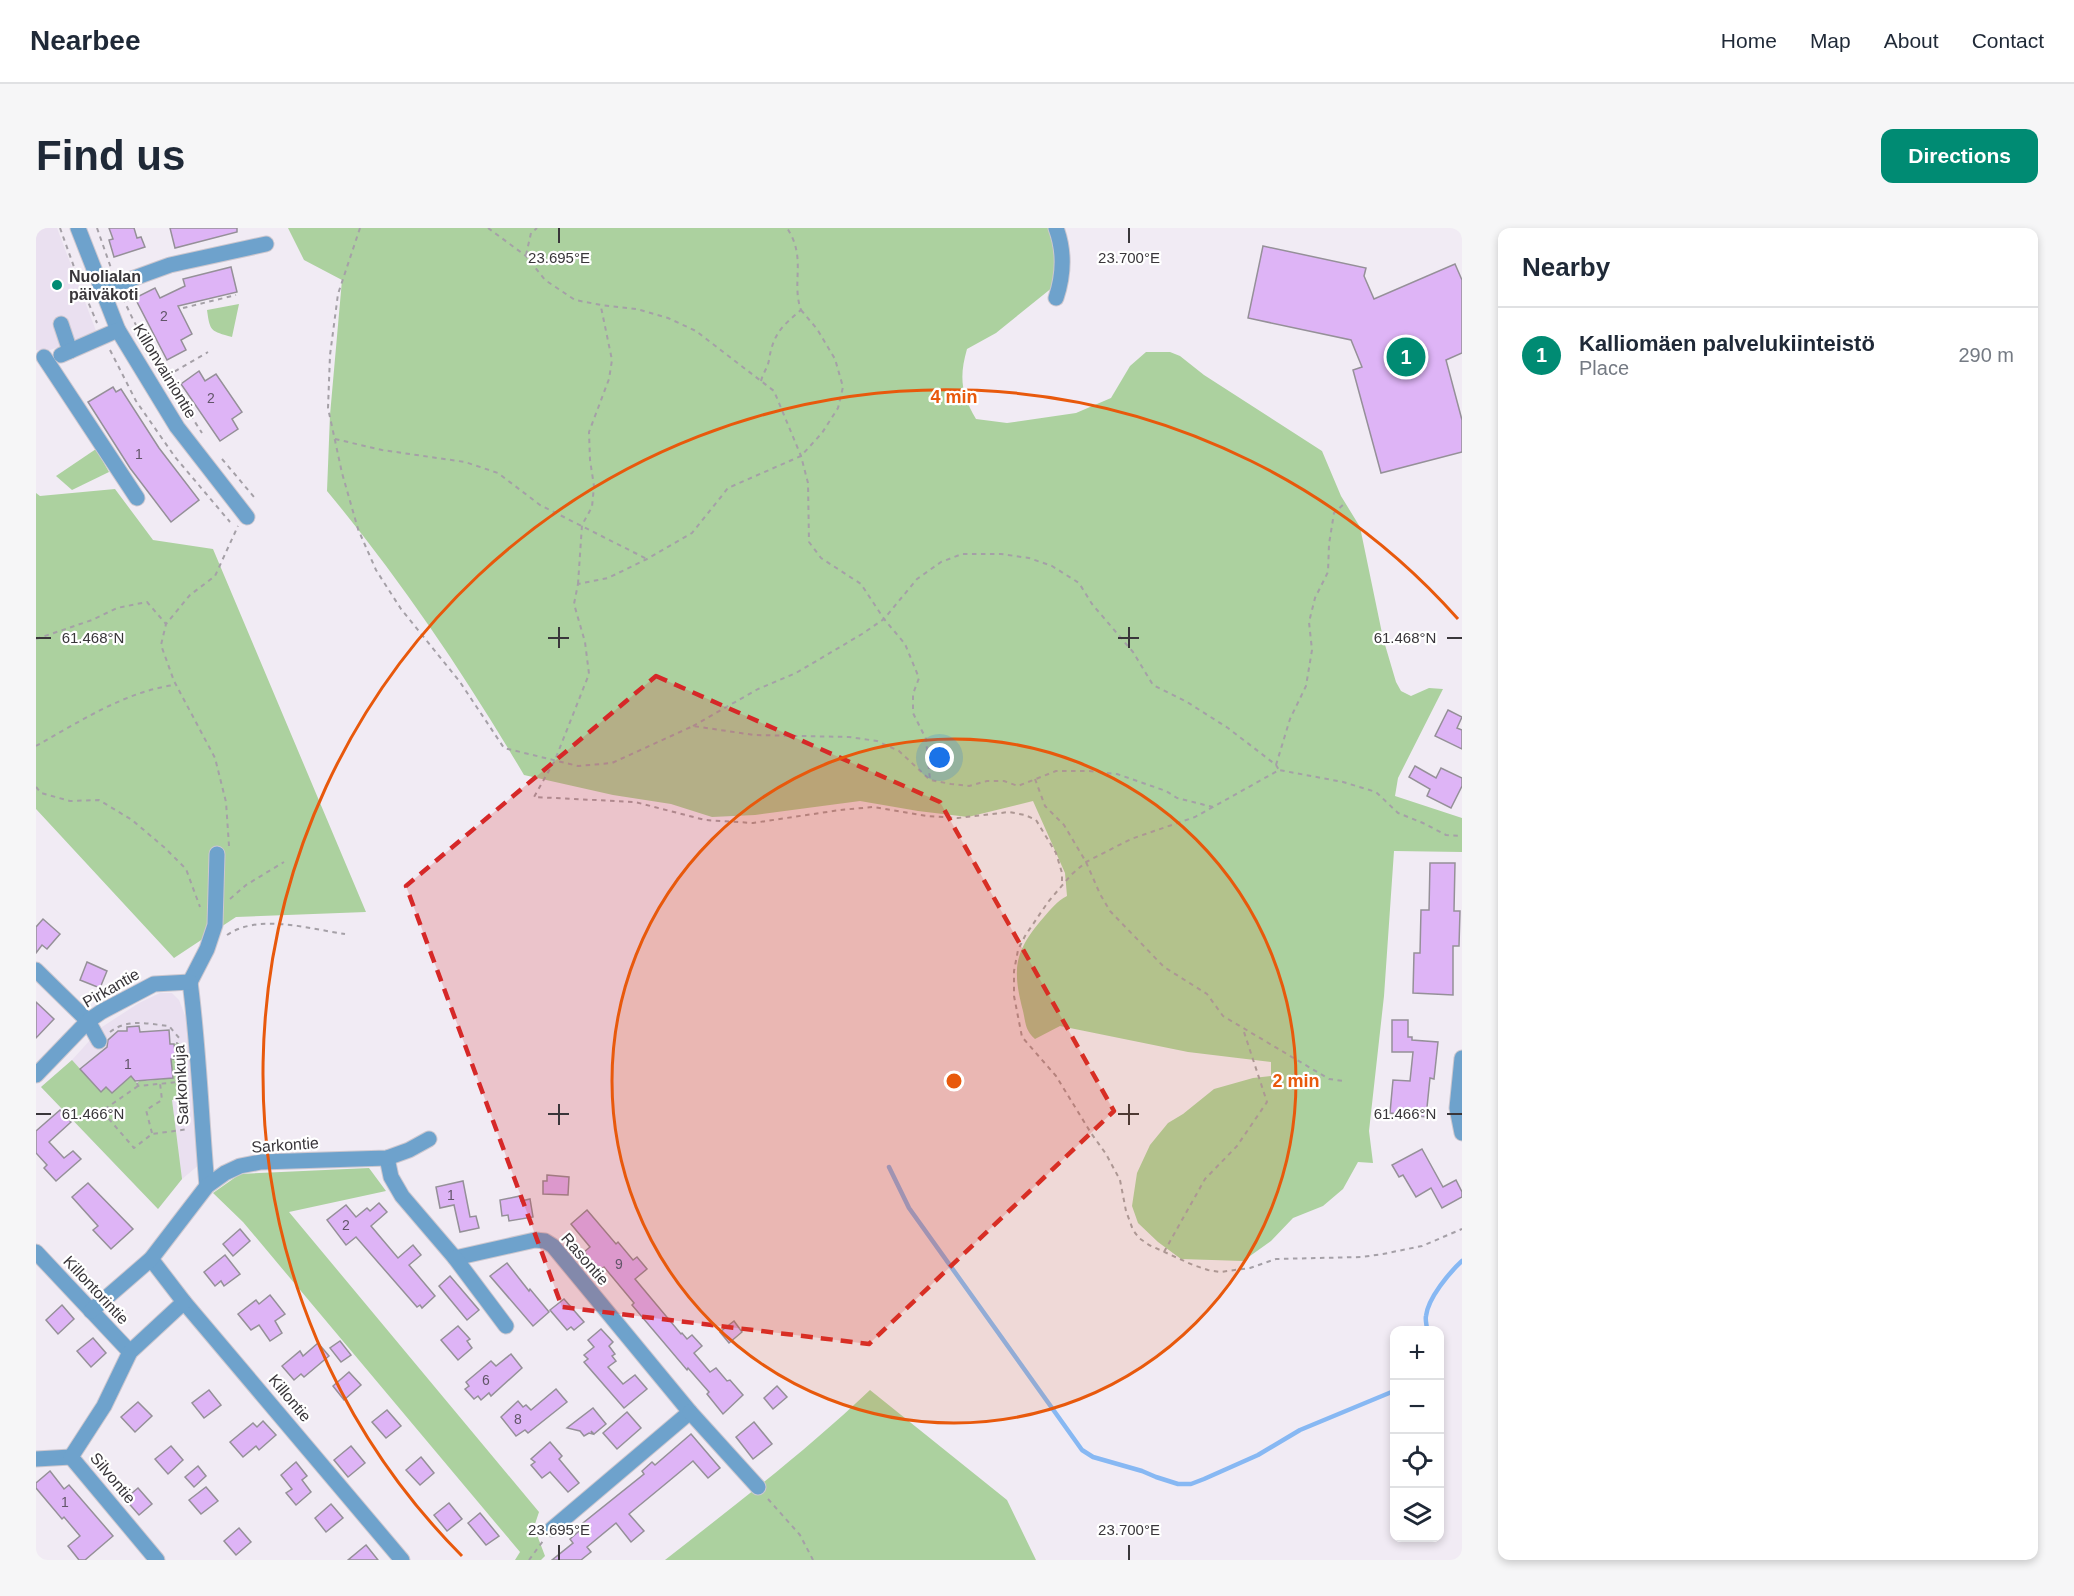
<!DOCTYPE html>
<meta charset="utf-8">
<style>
:root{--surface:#fff;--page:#f6f6f7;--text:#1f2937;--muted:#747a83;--line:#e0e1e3;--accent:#008b73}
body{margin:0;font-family:Arial,sans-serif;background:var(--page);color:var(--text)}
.controls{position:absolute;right:18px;bottom:18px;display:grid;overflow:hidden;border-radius:12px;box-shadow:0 3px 9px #0003}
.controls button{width:54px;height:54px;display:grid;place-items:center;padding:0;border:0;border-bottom:2px solid var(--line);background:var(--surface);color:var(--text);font:30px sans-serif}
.you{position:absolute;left:904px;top:530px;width:21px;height:21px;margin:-15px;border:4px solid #fff;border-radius:50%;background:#1a73e8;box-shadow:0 0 0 9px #1a73e833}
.badge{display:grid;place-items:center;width:39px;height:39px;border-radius:50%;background:var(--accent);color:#fff;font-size:20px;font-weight:700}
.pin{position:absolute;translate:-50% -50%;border:3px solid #fff;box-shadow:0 2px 6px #0006}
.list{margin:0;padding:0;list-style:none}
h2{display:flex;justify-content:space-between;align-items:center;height:78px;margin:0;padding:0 24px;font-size:26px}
h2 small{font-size:20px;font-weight:400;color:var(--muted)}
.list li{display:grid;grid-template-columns:39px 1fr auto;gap:18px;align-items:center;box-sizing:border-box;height:96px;padding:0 24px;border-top:2px solid var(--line)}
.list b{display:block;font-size:22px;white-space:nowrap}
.list p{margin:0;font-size:20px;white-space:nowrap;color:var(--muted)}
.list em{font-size:20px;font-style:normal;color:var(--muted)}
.icon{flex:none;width:33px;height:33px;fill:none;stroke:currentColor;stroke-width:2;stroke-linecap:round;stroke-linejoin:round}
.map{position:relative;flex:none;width:1426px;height:1332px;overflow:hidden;border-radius:12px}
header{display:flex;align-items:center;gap:36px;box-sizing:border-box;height:84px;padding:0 30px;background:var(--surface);border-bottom:2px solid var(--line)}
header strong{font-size:28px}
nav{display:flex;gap:33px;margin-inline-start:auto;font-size:21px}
.intro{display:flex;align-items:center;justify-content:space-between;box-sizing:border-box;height:144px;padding:0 36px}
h1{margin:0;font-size:42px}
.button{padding:15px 27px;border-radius:12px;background:var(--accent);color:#fff;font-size:21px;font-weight:700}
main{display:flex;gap:36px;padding:0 36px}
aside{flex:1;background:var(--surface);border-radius:12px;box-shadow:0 3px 9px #0003}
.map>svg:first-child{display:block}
.built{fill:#eae0f0}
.green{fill:#acd19f}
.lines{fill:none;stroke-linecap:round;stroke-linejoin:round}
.stream{stroke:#87b8f3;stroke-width:4.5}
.building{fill:#deb4f6;stroke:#959098;stroke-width:1.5}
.minor-casing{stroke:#ccc7cf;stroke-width:17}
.path{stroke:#a5a0a7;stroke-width:2;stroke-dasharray:4.5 4.5;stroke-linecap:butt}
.minor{stroke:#6ea2cc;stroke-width:15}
.marked{fill:#d62828;fill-opacity:0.2;stroke:#d62828;stroke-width:4.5;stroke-dasharray:12 8;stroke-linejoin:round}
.ticks{fill:none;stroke:#39363a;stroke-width:2}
.ring{fill:none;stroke:#e8590c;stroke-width:3}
.poi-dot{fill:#008b73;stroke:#fff;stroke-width:2}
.labels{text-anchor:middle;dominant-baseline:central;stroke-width:4.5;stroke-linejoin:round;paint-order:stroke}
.number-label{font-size:14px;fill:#625669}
.poi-label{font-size:16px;font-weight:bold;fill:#39363a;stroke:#fff;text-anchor:start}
.street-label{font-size:16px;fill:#39363a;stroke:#fff}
.ticks-label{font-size:15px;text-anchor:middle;fill:#39363a;stroke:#fff;stroke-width:4.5;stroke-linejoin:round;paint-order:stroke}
.centre{fill:#e8590c;stroke:#fff;stroke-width:3}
.ring-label{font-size:18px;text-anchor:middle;font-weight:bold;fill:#e8590c;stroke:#fff;stroke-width:4.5;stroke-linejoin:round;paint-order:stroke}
</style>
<header>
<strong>Nearbee</strong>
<nav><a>Home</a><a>Map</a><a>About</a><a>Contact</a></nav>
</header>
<div class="intro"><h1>Find us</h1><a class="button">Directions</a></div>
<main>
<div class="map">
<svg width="1426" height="1332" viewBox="0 0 1426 1332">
<rect width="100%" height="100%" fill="#f1ebf4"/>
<g class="built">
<polygon points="0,0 21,0 60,103 52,109 8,124 0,122"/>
<polygon points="124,765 136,765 143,772 157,808 156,869 164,936 146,951 122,981 5,859 36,832 66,799 103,775"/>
</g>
<g class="green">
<path d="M252,0H1012C1019,20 1020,38 1017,59L960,105L931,121C923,149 925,166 940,191L971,195L1040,185L1075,170L1094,138L1110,124H1134L1144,128L1168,147L1286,223L1305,268L1324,299L1347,410L1360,454L1365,463L1375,468L1393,460L1407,461L1362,550L1359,568L1426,590V624L1358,623L1348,768L1333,903L1337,935L1322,934L1307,961L1287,978L1257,990L1235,1013L1207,1033L1145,1031L1122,1014L1102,995L1096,978L1101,945L1114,917L1132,895L1147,886L1178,861L1217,850L1235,848V834L1152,824L1024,798L999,811C989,802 990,796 987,783C976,741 978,723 1008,689C1015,681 1021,673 1031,668L1029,645L997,573L932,589L882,583L824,573L719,587L676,589L635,576L577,567L488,547C429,447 365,352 291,263L294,187L306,52L268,32Z"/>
<path d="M203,76L196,109C175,103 174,104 171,82Z"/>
<polygon points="60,221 73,244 36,262 20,248"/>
<polygon points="79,261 117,312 177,321 330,684 200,689 138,730 0,581 0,265 4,268"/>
<polygon points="143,815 149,870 136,872 146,951 122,981 5,859 36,832 65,864 70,859 76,865 95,848 101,855 107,850 110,853 137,850 135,831 140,831 138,816"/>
<polygon points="333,940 350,963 253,984 503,1284 498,1299 509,1328 505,1332 479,1332 484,1324 207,994 177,965 204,946"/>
<path d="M834,1162L971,1272L1000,1332H629C699,1277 769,1224 834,1162Z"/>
</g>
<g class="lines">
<g class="stream">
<polyline points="853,939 873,980 1046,1222 1057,1229 1106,1243 1120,1249 1142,1256 1155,1256 1168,1251 1222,1227 1264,1202 1358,1163"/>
<path d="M1391,1102C1391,1098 1389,1092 1390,1088C1392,1070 1413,1045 1426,1033"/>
</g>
</g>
<g class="building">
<polygon points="73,0 98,0 101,10 105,9 109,19 78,29 73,12 77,11"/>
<polygon points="134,0 201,0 201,4 139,20"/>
<polygon points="1227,18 1330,40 1328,48 1338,71 1419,36 1426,52 1426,125 1410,132 1426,192 1426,224 1345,245 1317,142 1326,139 1315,112 1212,90"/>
<polygon points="195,39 201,64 142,78 156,106 145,112 150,122 131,132 99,70 119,60 124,70 149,58 147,51"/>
<polygon points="163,143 169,153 180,146 206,184 196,191 202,201 184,213 145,156"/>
<polygon points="77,159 80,164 85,161 123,220 163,272 135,294 94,240 52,174"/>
<polygon points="1412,482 1426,489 1421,500 1426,502 1426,521 1399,508"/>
<polygon points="1379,538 1400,550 1405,540 1426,550 1426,558 1415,580 1391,568 1394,561 1373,549"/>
<polygon points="1394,635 1419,635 1418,683 1424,683 1423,718 1417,718 1417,767 1377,765 1378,725 1384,725 1385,682 1393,682"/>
<polygon points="7,691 24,706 11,721 6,717 0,725 0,699"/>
<polygon points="51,734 71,743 64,760 44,752"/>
<polygon points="0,774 18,791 0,810"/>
<polygon points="1356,792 1372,792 1372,809 1376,809 1376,812 1402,814 1398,851 1394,850 1390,889 1354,885 1357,852 1374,853 1377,824 1356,824"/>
<polygon points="103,798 104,804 133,802 134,816 138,816 140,831 135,831 137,850 99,853 95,848 76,865 70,859 65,864 44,841 71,819 72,812 82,803 91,803 91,799"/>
<polygon points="24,882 35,894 13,914 28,930 37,923 45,931 20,953 8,940 11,937 0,925 0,903"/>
<polygon points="1386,921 1407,959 1420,952 1426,964 1426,969 1406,980 1395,960 1380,969 1367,947 1363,949 1356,937"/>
<polygon points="511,947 533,949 532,967 507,966 507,953 511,953"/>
<polygon points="427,953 434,989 440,988 443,1000 424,1004 418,977 404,980 400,959"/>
<polygon points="52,955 97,1001 75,1021 57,1002 62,998 36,969"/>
<polygon points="484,968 485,973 494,971 497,989 473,993 472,987 466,988 464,972"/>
<polygon points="343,975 351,984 335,998 362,1030 377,1017 385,1027 373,1037 399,1068 386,1080 384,1077 381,1079 320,1009 310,1017 291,992 310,977 320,989 331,980 334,983"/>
<polygon points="551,982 580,1016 582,1014 597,1032 601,1029 611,1041 599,1051 645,1106 646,1105 651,1111 656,1107 666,1118 658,1125 674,1144 680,1140 691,1153 694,1152 707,1167 687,1186 671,1166 673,1164 652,1140 651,1142 596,1077 598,1075 568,1039 564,1042 548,1024 554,1019 535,996"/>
<polygon points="204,1001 214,1013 197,1028 187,1016"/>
<polygon points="189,1027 204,1046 188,1058 185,1053 179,1058 168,1044"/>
<polygon points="471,1035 493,1063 494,1061 513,1084 497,1098 454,1048"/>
<polygon points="414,1048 443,1082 431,1092 403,1058"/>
<polygon points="234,1067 249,1086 239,1093 246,1105 234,1113 223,1097 215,1102 202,1086 220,1072 223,1076"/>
<polygon points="528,1071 548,1094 538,1102 535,1099 531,1102 514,1082"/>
<polygon points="26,1077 38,1091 22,1106 10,1092"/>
<polygon points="698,1093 706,1104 693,1115 684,1104"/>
<polygon points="422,1098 434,1111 431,1113 436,1120 422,1132 405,1112"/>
<polygon points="565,1101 577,1114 573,1118 579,1126 576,1128 580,1133 572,1139 587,1156 599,1147 611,1161 588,1180 548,1134 552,1131 548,1127 558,1119 552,1112"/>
<polygon points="57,1110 70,1125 55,1139 41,1123"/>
<polygon points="304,1113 315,1127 305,1134 294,1120"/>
<polygon points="282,1115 293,1128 268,1149 265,1146 258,1152 246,1138 264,1123 267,1128"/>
<polygon points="475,1126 486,1140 455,1168 453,1165 445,1172 442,1168 438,1171 429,1161 433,1158 430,1154 455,1133 460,1138"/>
<polygon points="313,1144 325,1157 308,1172 297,1158"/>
<polygon points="741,1158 751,1169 737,1181 728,1170"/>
<polygon points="520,1161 531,1174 492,1205 489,1202 480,1208 465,1189 482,1173 487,1179 490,1177 495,1182"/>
<polygon points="173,1162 185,1177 168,1190 156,1175"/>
<polygon points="102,1174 116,1188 99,1204 85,1189"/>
<polygon points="557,1180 570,1196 558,1206 555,1203 557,1206 553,1205 548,1208 544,1203 531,1200"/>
<polygon points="351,1182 365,1198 350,1210 336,1194"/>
<polygon points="591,1184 605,1200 581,1221 567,1205"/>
<polygon points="227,1193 240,1207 223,1222 220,1218 207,1229 194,1214 217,1195 221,1199"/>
<polygon points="718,1194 736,1216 717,1231 700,1209"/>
<polygon points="655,1206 684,1240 672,1250 657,1233 633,1253 593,1286 608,1303 595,1314 580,1295 551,1319 555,1324 545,1332 516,1332 537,1315 534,1311 550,1297 547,1295 608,1246 606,1243 616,1234 619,1237"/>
<polygon points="514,1214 526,1228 523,1231 543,1255 532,1264 514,1244 506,1250 495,1237 499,1234 495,1231"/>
<polygon points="135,1218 147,1232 132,1246 119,1231"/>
<polygon points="315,1218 329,1235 312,1249 298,1232"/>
<polygon points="385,1229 398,1245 384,1257 370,1242"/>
<polygon points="260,1234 271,1248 266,1252 275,1264 260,1277 250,1265 256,1261 245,1247"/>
<polygon points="162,1238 170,1248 158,1259 149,1249"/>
<polygon points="14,1243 28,1261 33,1257 77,1308 49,1332 43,1332 32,1318 44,1308 28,1289 26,1291 0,1260 0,1255"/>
<polygon points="170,1259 182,1273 165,1286 153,1272"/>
<polygon points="102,1260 116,1276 103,1287 89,1271"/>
<polygon points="413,1275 426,1291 411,1303 398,1287"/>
<polygon points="295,1276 307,1290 290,1304 279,1290"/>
<polygon points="444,1285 463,1308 450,1317 432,1295"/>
<polygon points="203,1300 215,1314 200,1327 188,1313"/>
<polygon points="330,1317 342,1332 312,1332"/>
</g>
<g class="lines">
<defs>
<g id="minor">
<polyline points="42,0 82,102 141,199 211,289"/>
<polyline points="68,61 134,37 230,16"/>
<path d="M1020,70C1028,46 1029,24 1020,0"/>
<polyline points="25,96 34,123"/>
<polyline points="25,127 82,102"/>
<polyline points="8,129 101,270"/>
<polyline points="0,742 52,793 63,813"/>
<path d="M154,754C163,822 165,890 171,958"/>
<polyline points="154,754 171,721 179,697 181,626"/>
<polyline points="1426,830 1421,880 1426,905"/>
<polyline points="0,847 52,793 65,784 118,756 154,754"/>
<polyline points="351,930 355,949 366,968 419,1030 499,1012 509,1013 517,1018 654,1184 516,1301"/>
<polyline points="0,1024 94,1124"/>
<polyline points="419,1030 470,1098"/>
<polyline points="115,1031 148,1074 366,1332"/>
<polyline points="55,1083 115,1031 171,958 189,945 204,938 225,934 351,930 373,922 393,911"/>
<polyline points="654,1184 722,1259"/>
<polyline points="0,1231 35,1229"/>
<polyline points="121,1332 35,1229 68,1178 94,1124 148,1074"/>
</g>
</defs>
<use href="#minor" class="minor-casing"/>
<g class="path">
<polyline points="24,0 42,50 61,95"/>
<polyline points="61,0 75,40"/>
<polyline points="324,0 302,66 294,127 292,180 306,245 322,301 340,342 365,381 424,454 468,520 542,538 576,535 657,498 718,507 813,509 841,513 863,523 894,552 915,556 933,558 951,553 968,553 982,558 1020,543 1052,543 1081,546 1130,563 1141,570 1177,579 1243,542 1307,554 1340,564 1362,585 1387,595 1410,607 1426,608"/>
<polyline points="452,0 490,28 509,52 539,72 565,77 601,81 632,90 660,103 738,163 765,228 772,255 773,314 785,330 825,356 848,391 869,416 883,450 877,466 877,485 890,511 894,552"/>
<polyline points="490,27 495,5 501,0"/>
<path d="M87,70C108,118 138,161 166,205"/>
<polyline points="147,80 200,67"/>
<polyline points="765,82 781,101 799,131 807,159 802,180 786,205 765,228 692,260 656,305 611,331 572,350 542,356 538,376 549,414 553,446 519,532 498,569 599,574 669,592 717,595 804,582 837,579 891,588 922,590 973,584 989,587 1000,592 1020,625 1026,645 1026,658"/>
<polyline points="74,122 100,173 139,229 194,294"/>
<polyline points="131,148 172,124"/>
<path d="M725,153C727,145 732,139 733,132C737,106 746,98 765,82C755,54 771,30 751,0"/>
<polyline points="299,211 346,222 429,234 462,245 504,277 611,331"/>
<polyline points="186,231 218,269"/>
<polyline points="542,356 546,297 556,279 558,258 554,232 553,204 573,151 576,132 565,79"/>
<polyline points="0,411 56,392 81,380 111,374 130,396"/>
<polyline points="657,498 722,461 760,445 826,406 848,391 881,351 905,334 926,326 965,326 993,330 1016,338 1043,355 1056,376 1097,424 1117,457 1151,474 1192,500 1240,537 1243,542"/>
<path d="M0,518C43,494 90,463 139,457"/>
<polyline points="1240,537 1254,491 1270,458 1276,422 1273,394 1279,370 1292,344 1293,316 1298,285 1309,275"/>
<polyline points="999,551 1009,578 1028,597 1050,634 1064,666 1074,683 1128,739 1171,766 1187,788 1293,851 1307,853"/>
<polyline points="0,559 5,565 34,573 63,572 96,592 129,620 150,641 164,679"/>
<polyline points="1177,579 1159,589 1095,611 1050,634 1035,647 1012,674 989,708 982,722 978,743 978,768 986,809 1020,848 1055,905 1070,926 1084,952 1090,983 1097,1002 1103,1010 1113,1017 1157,1037 1172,1042 1184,1044 1214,1040 1240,1031 1326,1029 1347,1026 1386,1018 1426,1001"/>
<polyline points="193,618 190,574 179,530 138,453 125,417 130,396 154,367 179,348 202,298"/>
<polyline points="194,671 210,657 248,634"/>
<path d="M191,707C223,685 273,701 309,706"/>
<path d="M74,804C92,790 112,796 133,798L144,811"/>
<polyline points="101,855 102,858 142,854 140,834 143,833 141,815 142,810"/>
<polyline points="102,858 66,883 98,920 116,906 153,901"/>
<polyline points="116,905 110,882 126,872 124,855"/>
<polyline points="1128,1024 1169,951 1201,918 1231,874 1207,801"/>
<polyline points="732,1271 764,1307 777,1332"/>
<polyline points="493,1332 507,1313"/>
</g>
<use href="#minor" class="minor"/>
</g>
<path class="marked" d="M620,448L904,574L1078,883L833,1116L526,1079L370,658Z"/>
<path class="ticks" d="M523,0V15M1093,0V15M523,399V420M1093,399V420M0,410H15M512,410H533M1082,410H1103M1411,410H1426M523,876V897M1093,876V897M0,886H15M512,886H533M1082,886H1103M1411,886H1426M523,1317V1332M1093,1317V1332"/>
<circle cx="918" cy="853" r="342" fill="#e8590c" fill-opacity=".12"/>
<g class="ring">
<circle cx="918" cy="853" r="342"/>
<path d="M426 1328A684 684 0 1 1 1422 391"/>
</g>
<circle class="poi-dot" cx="21" cy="57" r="6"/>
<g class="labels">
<g class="number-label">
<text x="128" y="88">2</text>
<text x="175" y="170">2</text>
<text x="103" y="226">1</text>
<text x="92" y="836">1</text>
<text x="415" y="967">1</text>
<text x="310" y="997">2</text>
<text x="583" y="1036">9</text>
<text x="450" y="1152">6</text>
<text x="482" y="1191">8</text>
<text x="29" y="1274">1</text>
</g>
<g class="poi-label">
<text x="33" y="48">Nuolialan<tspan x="33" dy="18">päiväkoti</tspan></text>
</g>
<g class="street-label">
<text transform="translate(129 143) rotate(59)">Killonvainiontie</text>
<text transform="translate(75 760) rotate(-30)">Pirkantie</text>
<text transform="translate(145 857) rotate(-93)">Sarkonkuja</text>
<text transform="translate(249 917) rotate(-4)">Sarkontie</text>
<text transform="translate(549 1031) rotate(49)">Rasontie</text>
<text transform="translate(60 1062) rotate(47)">Killontorintie</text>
<text transform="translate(254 1170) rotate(50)">Killontie</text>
<text transform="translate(77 1250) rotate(50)">Silvontie</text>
</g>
</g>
<g class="ticks-label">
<text x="523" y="35">23.695°E</text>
<text x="1093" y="35">23.700°E</text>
<text x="57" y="415">61.468°N</text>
<text x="1369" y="415">61.468°N</text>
<text x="57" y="891">61.466°N</text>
<text x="1369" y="891">61.466°N</text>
<text x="523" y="1307">23.695°E</text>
<text x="1093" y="1307">23.700°E</text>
</g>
<circle cx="918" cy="853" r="9" class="centre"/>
<g class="ring-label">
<text x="918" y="175">4 min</text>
<text x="1260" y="859">2 min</text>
</g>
</svg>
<div class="controls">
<button>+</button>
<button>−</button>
<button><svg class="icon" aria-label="locate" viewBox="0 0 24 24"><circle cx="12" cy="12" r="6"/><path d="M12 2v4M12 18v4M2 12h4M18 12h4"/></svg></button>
<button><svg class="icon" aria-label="layers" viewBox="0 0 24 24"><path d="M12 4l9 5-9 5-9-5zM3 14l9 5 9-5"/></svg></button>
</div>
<div class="you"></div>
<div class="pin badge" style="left:1370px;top:129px">1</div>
</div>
<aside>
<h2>Nearby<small></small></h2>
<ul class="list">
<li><span class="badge">1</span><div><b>Kalliomäen palvelukiinteistö</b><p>Place</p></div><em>290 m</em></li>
</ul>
</aside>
</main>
